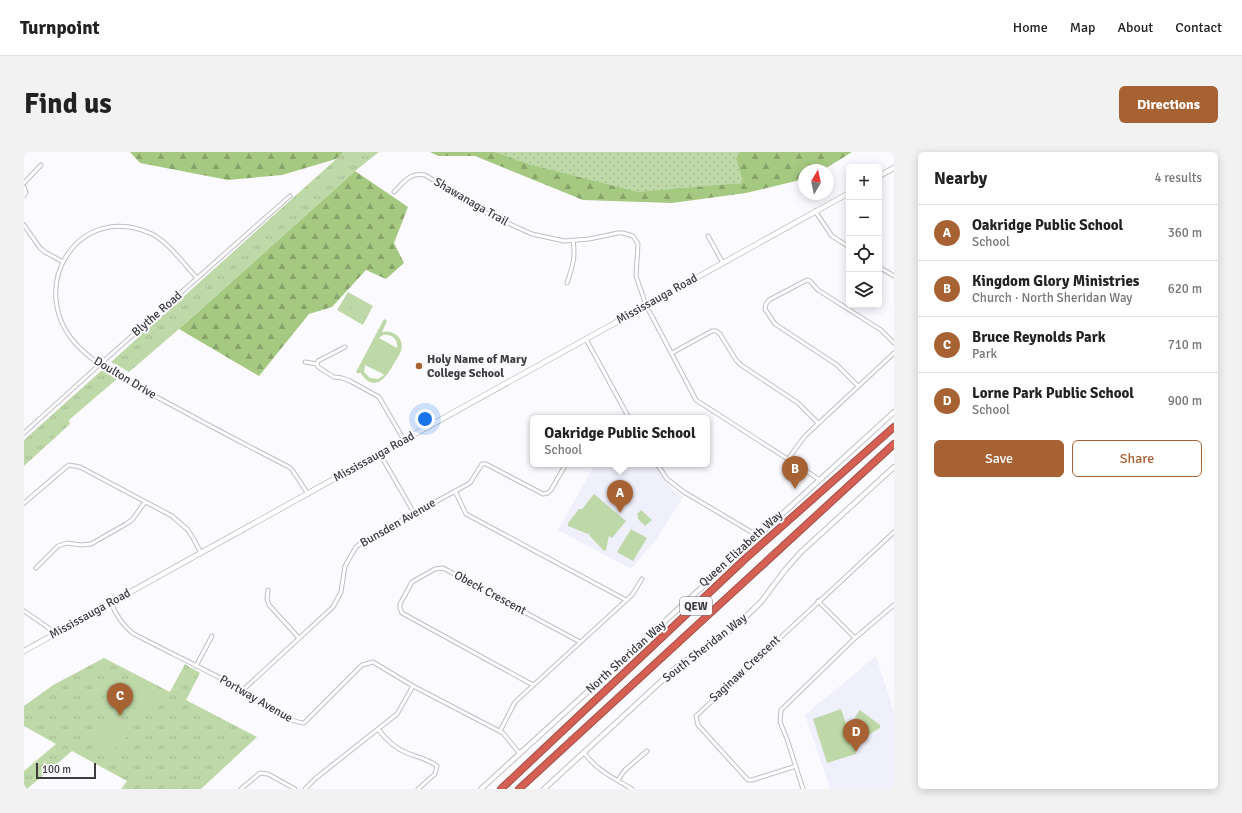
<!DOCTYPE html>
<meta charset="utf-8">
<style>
:root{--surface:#fff;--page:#f2f2f2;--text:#222;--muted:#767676;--line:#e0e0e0;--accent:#a66232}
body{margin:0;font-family:Signika,sans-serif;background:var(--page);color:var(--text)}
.controls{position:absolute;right:12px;top:12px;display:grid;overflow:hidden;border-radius:6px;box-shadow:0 2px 10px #0003}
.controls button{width:36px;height:36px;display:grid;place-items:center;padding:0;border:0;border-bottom:1px solid var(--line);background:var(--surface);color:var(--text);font:20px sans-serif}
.compass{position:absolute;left:774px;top:12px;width:36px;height:36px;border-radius:50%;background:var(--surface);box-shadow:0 2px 10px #0003;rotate:9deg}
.scale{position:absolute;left:12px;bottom:10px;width:60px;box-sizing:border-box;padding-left:4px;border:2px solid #3c3c3d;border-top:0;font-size:11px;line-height:14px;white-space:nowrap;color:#3c3c3d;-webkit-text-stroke:3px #fbfbff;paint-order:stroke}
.you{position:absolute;left:401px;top:267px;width:14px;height:14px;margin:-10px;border:3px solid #fff;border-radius:50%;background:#1a73e8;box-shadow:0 0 0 6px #1a73e833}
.badge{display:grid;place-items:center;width:26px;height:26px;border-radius:50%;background:var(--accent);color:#fff;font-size:13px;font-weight:700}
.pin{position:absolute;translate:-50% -33px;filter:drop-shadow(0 1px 2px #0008)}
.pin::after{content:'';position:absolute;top:21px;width:14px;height:12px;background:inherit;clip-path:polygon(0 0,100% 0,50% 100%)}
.popup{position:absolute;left:506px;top:263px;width:180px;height:52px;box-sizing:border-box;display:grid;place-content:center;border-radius:6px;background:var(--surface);filter:drop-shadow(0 1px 3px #0005);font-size:13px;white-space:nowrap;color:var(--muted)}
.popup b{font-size:15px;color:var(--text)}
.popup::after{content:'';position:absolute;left:50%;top:100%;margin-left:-8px;border:8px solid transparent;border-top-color:var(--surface)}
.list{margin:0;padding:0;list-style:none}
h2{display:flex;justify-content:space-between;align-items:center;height:52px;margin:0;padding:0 16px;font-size:17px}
h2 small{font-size:13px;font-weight:400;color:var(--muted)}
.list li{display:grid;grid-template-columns:26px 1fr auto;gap:12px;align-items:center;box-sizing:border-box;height:56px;padding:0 16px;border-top:1px solid var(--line)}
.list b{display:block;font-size:15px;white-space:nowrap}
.list p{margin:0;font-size:13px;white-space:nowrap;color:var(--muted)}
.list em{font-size:13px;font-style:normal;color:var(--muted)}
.actions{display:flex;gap:8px;padding:12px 16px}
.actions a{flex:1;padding:9px 0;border:1px solid var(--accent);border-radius:6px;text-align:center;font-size:14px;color:var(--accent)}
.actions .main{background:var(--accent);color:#fff}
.icon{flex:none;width:22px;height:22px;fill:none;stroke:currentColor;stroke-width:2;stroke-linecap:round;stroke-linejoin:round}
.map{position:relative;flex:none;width:870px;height:637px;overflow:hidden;border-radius:6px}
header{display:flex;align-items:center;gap:24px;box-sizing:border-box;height:56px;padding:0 20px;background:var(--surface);border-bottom:1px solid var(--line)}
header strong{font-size:19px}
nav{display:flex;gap:22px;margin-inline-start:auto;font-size:14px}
.intro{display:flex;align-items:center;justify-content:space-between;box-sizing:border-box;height:96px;padding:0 24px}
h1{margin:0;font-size:28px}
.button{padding:10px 18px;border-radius:6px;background:var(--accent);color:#fff;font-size:14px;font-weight:700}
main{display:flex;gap:24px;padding:0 24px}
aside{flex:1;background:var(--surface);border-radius:6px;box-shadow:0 2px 10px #0003}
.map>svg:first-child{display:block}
.built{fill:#eff0fb}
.grass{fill:url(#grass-dots)}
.forest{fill:url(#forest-firs)}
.park{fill:url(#park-tufts)}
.pitch{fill:#bfd8a8;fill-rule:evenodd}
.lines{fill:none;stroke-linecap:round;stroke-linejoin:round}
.minor-casing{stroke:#bfbfc3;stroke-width:5}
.tertiary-casing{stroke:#bfbfc3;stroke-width:6}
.secondary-casing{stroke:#bfbfc3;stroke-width:6}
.motorway-casing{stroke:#9f534b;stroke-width:8}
.minor{stroke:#fff;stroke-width:3}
.tertiary{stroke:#fff;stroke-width:4}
.secondary{stroke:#fff;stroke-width:4.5}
.motorway{stroke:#d45f52;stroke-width:6}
.poi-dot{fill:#a66232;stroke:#fbfbff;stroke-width:1.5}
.labels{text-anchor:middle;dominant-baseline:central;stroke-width:4;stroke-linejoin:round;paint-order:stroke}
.shield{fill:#fbfbff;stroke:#757577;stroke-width:1}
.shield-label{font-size:11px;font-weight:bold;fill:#3c3c3d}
.street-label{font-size:12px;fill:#3c3c3d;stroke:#fbfbff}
.poi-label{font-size:12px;font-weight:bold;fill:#3c3c3d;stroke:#fbfbff;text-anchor:start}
</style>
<header>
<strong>Turnpoint</strong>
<nav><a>Home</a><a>Map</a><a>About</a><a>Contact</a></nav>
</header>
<div class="intro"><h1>Find us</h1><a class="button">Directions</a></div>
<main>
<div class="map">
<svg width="870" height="637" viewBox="0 0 870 637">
<defs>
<pattern id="grass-dots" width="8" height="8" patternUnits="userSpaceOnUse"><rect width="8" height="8" fill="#bfd8a8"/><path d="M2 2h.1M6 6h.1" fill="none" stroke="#a5ba92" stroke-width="1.8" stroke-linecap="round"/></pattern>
<pattern id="forest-firs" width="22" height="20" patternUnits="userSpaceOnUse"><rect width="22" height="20" fill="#a5c980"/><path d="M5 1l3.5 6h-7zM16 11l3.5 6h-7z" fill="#88a46a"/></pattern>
<pattern id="park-tufts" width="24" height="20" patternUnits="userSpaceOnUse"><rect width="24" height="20" fill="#bfd8a8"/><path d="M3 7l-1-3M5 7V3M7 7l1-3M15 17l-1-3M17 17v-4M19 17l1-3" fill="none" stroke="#a5ba92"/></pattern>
</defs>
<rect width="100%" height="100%" fill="#fbfbff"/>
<g class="built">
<polygon points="571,312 630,312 644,333 659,345 634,385 607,417 534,378"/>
<polygon points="852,504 870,559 870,637 806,637 781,563"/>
</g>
<polygon class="grass" points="457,0 715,0 712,7 719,31 608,46"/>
<g class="forest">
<polygon points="106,0 320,0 312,7 258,23 204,28 116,11"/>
<polygon points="406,0 470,0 507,13 614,40 719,31 712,7 715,0 828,0 799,18 780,18 780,27 722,41 648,51 559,48 451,4 414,4"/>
<polygon points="331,19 384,55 370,91 380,111 362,127 342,118 308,155 285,162 235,224 155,177"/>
</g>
<g class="park">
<polygon points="320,0 355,0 331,19 155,177 105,220 87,210"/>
<polygon points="324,140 349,154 339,173 313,158"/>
<polygon points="78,218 94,226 45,268 46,272 0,314 0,288"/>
<polygon points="617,358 628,368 621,374 614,367 614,364 613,362"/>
<polygon points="80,506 146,540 161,512 176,521 162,548 233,585 177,637 97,637 103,629 48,599 3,637 0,637 0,619 32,592 0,574 0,554 29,533"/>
</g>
<g class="pitch">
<polygon points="324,144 330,147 323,160 317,156"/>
<polygon points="332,148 338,151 331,164 325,161"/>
<polygon points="340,152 345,156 339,168 333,165"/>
<path d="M360,167L363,169L358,180C369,177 381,186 377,199C375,204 372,208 369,213C361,228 349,241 336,220L335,222L332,220ZM359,183C368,182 374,187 373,196L355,186ZM341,213L359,222L360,223L354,227L346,226L340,220Z"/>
<polygon points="570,342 602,369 588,386 585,384 582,398 580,399 565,383 566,380 564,382 544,374 544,371 555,357 558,357"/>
<polygon points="607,377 623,386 609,409 593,400"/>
<polygon points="103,527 133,542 124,562 93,547"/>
<polygon points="73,540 78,545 67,555 63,550"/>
<polygon points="79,546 83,551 73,561 68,556"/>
<polygon points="817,557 832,602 803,611 789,567"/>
<path d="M836,558L856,573V576L835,589C827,578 827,568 836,558Z"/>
<polygon points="94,565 108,581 83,603 69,587"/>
</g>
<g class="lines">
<defs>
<g id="minor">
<polyline points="0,31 17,13"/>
<polyline points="0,35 2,40 0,44"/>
<path d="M370,40C380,30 386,20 401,23L466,63L508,82L540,89L565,87L594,81H599L609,84L614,92L612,124L622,153L672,248L796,328"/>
<polyline points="791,59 808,84 825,95"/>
<polyline points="0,73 16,96 21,100 39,110"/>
<polyline points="684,84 699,111"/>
<polyline points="855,115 870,124"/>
<path d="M173,126C161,113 143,89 128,82C56,48 1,133 51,191C73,215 103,229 131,244C175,268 220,292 265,315L269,319L284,342"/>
<path d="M543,131C548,116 552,105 549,89"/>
<polyline points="562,187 605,266"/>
<polyline points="321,195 294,209 293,212 294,215 310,225 318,226 326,229 355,245 380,288"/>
<polyline points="648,201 688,179 692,179 696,182 712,208 717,213 774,251 794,271"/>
<polyline points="281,210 293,212"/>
<polyline points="834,234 813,213 751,172 741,157 742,152 745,148 783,128 786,129 794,138 857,178 870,191"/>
<polyline points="0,281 75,213 266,44"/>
<polyline points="356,302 390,361"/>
<polyline points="764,307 781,284 870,201"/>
<polyline points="633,312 643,327 660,340 734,384"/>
<polyline points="431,339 442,362 602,448"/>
<polyline points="0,351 41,316 45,313 56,315 148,364 164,378 169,386 177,401"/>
<polyline points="12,416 34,394 43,391 57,393 67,392 102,372 108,368 121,350"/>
<polyline points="244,438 243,447 245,453 275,486"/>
<polyline points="794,449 831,486"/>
<path d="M87,451C92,463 99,474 110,482C146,501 183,518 218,538C235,547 261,570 280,571L338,513L349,510L389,534L479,581L496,602"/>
<polyline points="0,459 32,481"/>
<polyline points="172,514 188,484"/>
<polyline points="509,533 378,461 376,456 376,452 388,430 411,417 419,416 556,490"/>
<polyline points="219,538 309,455 317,440 321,414 332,395 340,389 446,331 458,312 462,312 519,342 524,341 527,338 542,312"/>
<path d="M354,577C362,588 371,596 383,601C393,605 404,607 413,614L411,622L394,637"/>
<polyline points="476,579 491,550 608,443 618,427"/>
<path d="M560,601C575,620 588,625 608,637"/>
<polyline points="772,614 728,628 724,628 674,573 672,564 870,380"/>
<polyline points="594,628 601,618 623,599"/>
<polyline points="217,637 236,621 244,622 271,637"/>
<polyline points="281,637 292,626 373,562 389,534"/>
<polyline points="779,637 763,587 756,570 757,558 831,486 870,453"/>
</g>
<g id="tertiary">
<polyline points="457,637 870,260"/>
<polyline points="520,637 655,513 690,491 711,475 737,450 761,418 777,400 870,315"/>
</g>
<g id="secondary">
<polyline points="855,24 870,16"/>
<polyline points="0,499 825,41"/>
</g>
<g id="motorway">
<polyline points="477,637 721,407 870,275"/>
<polyline points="495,637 870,292"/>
</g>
</defs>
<use href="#minor" class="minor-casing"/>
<use href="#tertiary" class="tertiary-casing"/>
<use href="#secondary" class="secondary-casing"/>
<use href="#motorway" class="motorway-casing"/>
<use href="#minor" class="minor"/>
<use href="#tertiary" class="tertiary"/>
<use href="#secondary" class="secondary"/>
<use href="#motorway" class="motorway"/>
</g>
<circle class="poi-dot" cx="395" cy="214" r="4"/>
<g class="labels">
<rect class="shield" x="656" y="445" width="32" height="18" rx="3"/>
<g class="shield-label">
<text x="672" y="454">QEW</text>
</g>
<g class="street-label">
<text transform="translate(447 50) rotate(30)">Shawanaga Trail</text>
<text transform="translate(633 147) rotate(-29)">Mississauga Road</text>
<text transform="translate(133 162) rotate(-41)">Blythe Road</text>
<text transform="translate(101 226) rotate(31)">Doulton Drive</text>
<text transform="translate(350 305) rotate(-29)">Mississauga Road</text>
<text transform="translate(374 371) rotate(-30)">Bunsden Avenue</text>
<text transform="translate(717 397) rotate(-42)">Queen Elizabeth Way</text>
<text transform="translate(466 441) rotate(28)">Obeck Crescent</text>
<text transform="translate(66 462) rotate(-29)">Mississauga Road</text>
<text transform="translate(681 496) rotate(-38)">South Sheridan Way</text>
<text transform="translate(602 505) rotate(-42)">North Sheridan Way</text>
<text transform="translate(721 517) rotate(-43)">Saginaw Crescent</text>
<text transform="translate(232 547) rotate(30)">Portway Avenue</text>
</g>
<g class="poi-label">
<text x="403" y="207">Holy Name of Mary<tspan x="403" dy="14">College School</tspan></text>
</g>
</g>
</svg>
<div class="controls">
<button>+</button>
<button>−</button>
<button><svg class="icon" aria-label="locate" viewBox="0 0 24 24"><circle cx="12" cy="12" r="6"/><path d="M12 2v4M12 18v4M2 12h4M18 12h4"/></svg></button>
<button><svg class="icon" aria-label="layers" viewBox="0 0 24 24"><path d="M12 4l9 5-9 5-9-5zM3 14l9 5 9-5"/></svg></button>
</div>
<svg class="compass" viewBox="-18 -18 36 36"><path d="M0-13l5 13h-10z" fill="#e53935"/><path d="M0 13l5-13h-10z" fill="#767676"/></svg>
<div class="scale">100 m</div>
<div class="you"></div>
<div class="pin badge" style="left:596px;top:361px">A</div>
<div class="popup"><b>Oakridge Public School</b>School</div>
<div class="pin badge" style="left:771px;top:337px">B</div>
<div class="pin badge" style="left:96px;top:564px">C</div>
<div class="pin badge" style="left:832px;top:600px">D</div>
</div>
<aside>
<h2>Nearby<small>4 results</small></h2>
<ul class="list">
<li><span class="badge">A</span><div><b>Oakridge Public School</b><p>School</p></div><em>360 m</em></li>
<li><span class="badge">B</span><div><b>Kingdom Glory Ministries</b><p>Church · North Sheridan Way</p></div><em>620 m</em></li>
<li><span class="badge">C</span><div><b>Bruce Reynolds Park</b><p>Park</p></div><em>710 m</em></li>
<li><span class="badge">D</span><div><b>Lorne Park Public School</b><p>School</p></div><em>900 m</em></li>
</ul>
<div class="actions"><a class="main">Save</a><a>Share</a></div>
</aside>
</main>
